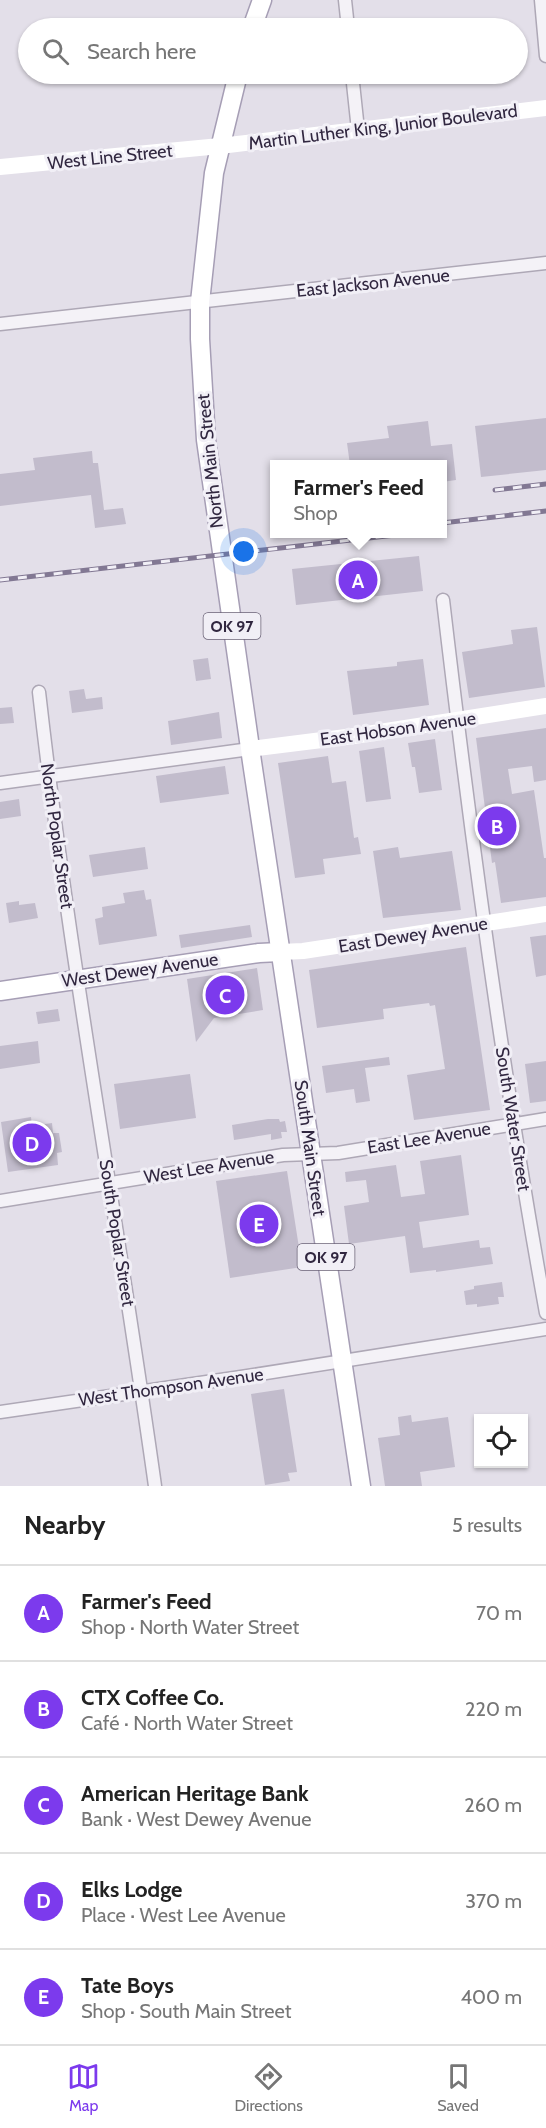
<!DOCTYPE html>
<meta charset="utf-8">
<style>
:root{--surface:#fff;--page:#f6f6f6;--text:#222;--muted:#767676;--line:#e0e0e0;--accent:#7c3aed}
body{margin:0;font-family:Cabin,sans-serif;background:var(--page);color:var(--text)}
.controls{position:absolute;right:18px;bottom:18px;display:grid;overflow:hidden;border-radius:0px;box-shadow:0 2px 4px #0004}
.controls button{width:54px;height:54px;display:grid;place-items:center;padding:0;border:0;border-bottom:2px solid var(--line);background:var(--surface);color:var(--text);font:30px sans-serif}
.you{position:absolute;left:244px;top:552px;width:21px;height:21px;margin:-15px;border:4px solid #fff;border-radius:50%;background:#1a73e8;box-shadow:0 0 0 9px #1a73e833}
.badge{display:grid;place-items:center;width:39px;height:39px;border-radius:50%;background:var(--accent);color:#fff;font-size:20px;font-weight:700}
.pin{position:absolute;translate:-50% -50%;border:3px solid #fff;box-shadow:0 2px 6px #0006}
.popup{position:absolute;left:270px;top:460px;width:177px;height:78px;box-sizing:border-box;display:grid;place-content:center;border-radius:0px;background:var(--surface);filter:drop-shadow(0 2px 4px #0005);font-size:20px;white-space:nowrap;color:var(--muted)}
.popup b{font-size:22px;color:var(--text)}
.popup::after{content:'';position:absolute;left:50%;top:100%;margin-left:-12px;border:12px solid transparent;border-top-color:var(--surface)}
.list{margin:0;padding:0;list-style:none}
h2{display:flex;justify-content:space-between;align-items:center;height:78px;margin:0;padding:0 24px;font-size:26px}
h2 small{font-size:20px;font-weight:400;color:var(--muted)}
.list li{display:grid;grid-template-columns:39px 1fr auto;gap:18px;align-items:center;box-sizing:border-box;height:96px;padding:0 24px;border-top:2px solid var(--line)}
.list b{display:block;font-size:22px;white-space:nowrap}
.list p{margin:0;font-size:20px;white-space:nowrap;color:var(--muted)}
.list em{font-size:20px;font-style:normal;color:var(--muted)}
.icon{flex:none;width:33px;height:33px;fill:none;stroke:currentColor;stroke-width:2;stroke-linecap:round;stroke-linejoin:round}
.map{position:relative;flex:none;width:546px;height:1486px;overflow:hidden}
.search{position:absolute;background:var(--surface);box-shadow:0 2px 4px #0004;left:18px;right:18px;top:18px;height:66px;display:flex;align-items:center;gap:15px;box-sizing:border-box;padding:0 21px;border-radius:33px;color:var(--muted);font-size:22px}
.sheet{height:558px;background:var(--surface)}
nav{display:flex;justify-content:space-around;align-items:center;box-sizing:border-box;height:84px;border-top:2px solid var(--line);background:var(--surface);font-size:16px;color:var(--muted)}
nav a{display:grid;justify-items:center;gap:3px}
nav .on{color:var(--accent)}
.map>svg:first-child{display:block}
.building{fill:#c2bccc}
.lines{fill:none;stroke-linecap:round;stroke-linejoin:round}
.street-casing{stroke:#aea8b6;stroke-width:15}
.primary-casing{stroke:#a69eb5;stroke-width:21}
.street{stroke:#f4f2f7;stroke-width:12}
.secondary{stroke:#fff;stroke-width:16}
.primary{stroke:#fff;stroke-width:18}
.rail-casing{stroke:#827893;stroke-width:5}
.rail{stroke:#f1eff6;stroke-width:3;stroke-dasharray:9;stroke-linecap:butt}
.labels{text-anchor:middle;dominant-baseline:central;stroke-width:6;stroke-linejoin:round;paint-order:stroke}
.shield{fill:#f1eff6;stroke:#6b6377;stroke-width:1.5}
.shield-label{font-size:16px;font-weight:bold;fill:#312740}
.street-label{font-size:18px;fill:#312740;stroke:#f1eff6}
</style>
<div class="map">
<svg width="546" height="1486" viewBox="0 0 546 1486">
<rect width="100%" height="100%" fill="#e3dfe9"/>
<g class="building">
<polygon points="546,418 546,470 481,477 475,426"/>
<polygon points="428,421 431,446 452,444 456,480 442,482 442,465 350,465 347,443 389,438 387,426"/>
<polygon points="92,451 93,463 98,463 104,510 123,508 126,524 95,528 91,495 0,506 0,474 35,470 33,458"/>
<polygon points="419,556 423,591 296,605 292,569"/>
<polygon points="537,627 545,687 469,698 462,652 513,644 511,630"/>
<polygon points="208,658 211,679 196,681 193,660"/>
<polygon points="423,659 429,705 353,715 347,671 397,666 397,662"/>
<polygon points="84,689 86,699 102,697 103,709 72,713 69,691"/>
<polygon points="12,707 14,723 0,724 0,708"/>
<polygon points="219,712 222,738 171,745 168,721"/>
<polygon points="546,728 546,780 534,782 532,766 508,769 512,794 534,790 544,858 546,858 546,897 501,903 495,862 492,863 476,738"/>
<polygon points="435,739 442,790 419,793 415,767 412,767 408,743"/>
<polygon points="384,747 391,799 366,802 359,751"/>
<polygon points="328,756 332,783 346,781 354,838 358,837 361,854 323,859 325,874 295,878 278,763"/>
<polygon points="225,766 229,794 160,803 156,776"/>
<polygon points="19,799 21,816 0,819 0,802"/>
<polygon points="145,847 148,869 93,877 89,855"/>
<polygon points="398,847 400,858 452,851 461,910 383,918 373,851"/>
<polygon points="144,890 146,900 151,899 157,936 99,945 95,919 103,917 102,907 125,903 123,893"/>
<polygon points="19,901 19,905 35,903 38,918 9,923 6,903"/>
<polygon points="250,925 252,937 181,948 179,935"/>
<polygon points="546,935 546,975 536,977 530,937"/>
<polygon points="466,947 490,1110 414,1120 407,1075 445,1069 435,1005 430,1006 429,1003 383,1009 384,1019 317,1028 309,970"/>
<polygon points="257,968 263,1010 214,1018 196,1042 187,979"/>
<polygon points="58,1009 60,1021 38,1024 36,1012"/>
<polygon points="38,1041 40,1063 0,1069 0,1046"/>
<polygon points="389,1057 390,1065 365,1068 370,1101 356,1103 354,1089 326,1093 322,1066"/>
<polygon points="546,1061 546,1101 530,1103 525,1064"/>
<polygon points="190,1074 196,1118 120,1129 114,1084"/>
<polygon points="31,1117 32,1126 52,1123 53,1133 59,1133 62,1152 57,1153 58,1165 8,1172 1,1122"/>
<polygon points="268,1119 279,1119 280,1122 285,1121 287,1132 281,1132 282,1138 271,1140 271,1134 234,1140 232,1125"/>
<polygon points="461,1155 469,1215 419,1222 423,1248 479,1240 480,1248 490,1247 493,1264 436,1272 436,1270 410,1273 405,1236 349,1244 344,1206 369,1202 366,1180 346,1182 345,1172 396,1165 401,1197 425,1194 420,1161"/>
<polygon points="287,1171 302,1267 230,1278 216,1181"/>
<polygon points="502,1282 504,1297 498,1297 499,1304 477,1307 477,1304 466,1305 464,1291 474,1289 474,1286"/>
<polygon points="284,1389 297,1472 288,1473 290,1481 265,1485 251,1394"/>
<polygon points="411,1415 412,1422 448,1417 455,1467 420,1472 422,1486 385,1486 378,1438 400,1435 398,1417"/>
</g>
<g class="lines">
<defs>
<g id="street">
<polyline points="345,0 348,28"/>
<polyline points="541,0 546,56"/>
<polyline points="352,74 358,130"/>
<polyline points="0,324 546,263"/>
<path d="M443,600C471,839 503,1077 546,1313"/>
<path d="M39,692C69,958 118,1221 155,1486"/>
<polyline points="0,783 250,749"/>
<polyline points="0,1201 283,1155 338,1153 546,1119"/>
<polyline points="0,1412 241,1377 546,1329"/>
</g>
<g id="primary">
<polyline points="252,28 262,0"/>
<polyline points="238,74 214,173 200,302 200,339 206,440 252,762 361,1486"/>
<polyline points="0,991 259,953 280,952"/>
</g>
</defs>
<use href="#street" class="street-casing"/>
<use href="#primary" class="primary-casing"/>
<use href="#street" class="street"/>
<g class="secondary">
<polyline points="0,167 220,146 546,108"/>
<polyline points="250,749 354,736 546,706"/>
<polyline points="280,952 303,951 546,914"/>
</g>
<use href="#primary" class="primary"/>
<defs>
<g id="rail">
<polyline points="495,490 546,484"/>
<polyline points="442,523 546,511"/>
<polyline points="0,580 404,534"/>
</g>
</defs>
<use href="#rail" class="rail-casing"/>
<use href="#rail" class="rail"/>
</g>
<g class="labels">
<g class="shield">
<rect x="203.5" y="613" width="57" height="26" rx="4.5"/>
<rect x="297.5" y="1244" width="57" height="26" rx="4.5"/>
</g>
<g class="shield-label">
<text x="232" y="626">OK 97</text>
<text x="326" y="1257">OK 97</text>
</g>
<g class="street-label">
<text transform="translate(383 127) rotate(-7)">Martin Luther King, Junior Boulevard</text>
<text transform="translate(110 157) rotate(-6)">West Line Street</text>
<text transform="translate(373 283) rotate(-6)">East Jackson Avenue</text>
<text transform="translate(210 461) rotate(-96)">North Main Street</text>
<text transform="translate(398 729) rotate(-8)">East Hobson Avenue</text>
<text transform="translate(57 836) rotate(82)">North Poplar Street</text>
<text transform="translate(413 935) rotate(-9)">East Dewey Avenue</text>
<text transform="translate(140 970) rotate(-8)">West Dewey Avenue</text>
<text transform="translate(513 1119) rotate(81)">South Water Street</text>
<text transform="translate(429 1138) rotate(-9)">East Lee Avenue</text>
<text transform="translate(310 1148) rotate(82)">South Main Street</text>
<text transform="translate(209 1167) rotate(-9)">West Lee Avenue</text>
<text transform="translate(117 1233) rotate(81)">South Poplar Street</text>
<text transform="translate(171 1387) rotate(-8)">West Thompson Avenue</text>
</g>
</g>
</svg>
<div class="controls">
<button><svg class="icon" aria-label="locate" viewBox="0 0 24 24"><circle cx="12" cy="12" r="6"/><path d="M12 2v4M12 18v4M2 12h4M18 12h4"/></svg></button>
</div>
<div class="you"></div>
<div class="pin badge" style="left:358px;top:580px">A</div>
<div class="popup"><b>Farmer's Feed</b>Shop</div>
<div class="pin badge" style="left:497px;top:826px">B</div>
<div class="pin badge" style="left:225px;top:995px">C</div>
<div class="pin badge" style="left:32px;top:1143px">D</div>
<div class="pin badge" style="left:259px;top:1224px">E</div>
<div class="search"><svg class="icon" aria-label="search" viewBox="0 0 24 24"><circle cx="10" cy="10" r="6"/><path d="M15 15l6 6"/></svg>Search here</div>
</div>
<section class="sheet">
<h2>Nearby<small>5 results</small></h2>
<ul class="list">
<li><span class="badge">A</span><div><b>Farmer's Feed</b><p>Shop · North Water Street</p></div><em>70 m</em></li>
<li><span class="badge">B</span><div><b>CTX Coffee Co.</b><p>Café · North Water Street</p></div><em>220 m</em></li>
<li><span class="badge">C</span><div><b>American Heritage Bank</b><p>Bank · West Dewey Avenue</p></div><em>260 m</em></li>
<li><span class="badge">D</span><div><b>Elks Lodge</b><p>Place · West Lee Avenue</p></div><em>370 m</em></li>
<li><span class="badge">E</span><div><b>Tate Boys</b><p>Shop · South Main Street</p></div><em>400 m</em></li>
</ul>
</section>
<nav>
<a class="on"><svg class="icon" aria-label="map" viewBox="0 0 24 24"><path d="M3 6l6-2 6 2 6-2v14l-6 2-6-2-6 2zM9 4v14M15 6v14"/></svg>Map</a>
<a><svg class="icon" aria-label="directions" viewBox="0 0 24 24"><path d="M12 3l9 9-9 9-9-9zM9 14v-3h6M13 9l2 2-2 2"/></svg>Directions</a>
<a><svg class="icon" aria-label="saved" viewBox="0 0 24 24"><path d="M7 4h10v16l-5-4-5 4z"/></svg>Saved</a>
</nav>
